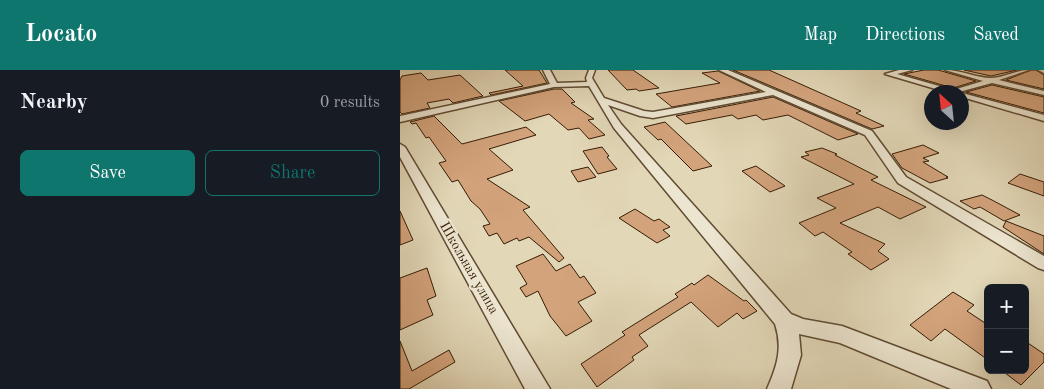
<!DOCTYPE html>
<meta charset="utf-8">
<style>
:root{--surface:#171b24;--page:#20242c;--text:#f1f3f6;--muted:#9ea1a6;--line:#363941;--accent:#0f766e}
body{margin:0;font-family:"Old Standard TT",serif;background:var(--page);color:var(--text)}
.controls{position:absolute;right:15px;bottom:15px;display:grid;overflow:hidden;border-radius:8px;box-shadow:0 5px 20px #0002}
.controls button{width:45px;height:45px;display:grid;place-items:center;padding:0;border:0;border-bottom:1px solid var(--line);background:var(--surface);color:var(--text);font:25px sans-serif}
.compass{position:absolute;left:524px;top:15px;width:45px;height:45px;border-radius:50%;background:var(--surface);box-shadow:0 5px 20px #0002;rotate:333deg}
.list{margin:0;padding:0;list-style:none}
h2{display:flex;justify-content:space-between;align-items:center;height:65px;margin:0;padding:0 20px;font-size:21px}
h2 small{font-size:16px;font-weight:400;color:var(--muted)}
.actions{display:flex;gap:10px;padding:15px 20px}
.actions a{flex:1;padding:11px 0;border:1px solid var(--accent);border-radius:8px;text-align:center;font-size:18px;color:var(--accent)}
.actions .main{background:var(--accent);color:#fff}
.map{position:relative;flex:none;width:644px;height:319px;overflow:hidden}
header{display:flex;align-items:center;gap:30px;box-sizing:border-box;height:70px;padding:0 25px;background:var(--accent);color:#fff}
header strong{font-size:24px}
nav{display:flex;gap:28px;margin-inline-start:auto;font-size:18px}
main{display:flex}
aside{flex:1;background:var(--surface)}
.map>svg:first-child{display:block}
.building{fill:#d3a37c;stroke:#351c05}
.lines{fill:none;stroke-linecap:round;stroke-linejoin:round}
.minor-casing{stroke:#604b32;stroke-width:3}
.minor{fill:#ece5d0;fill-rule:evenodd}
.labels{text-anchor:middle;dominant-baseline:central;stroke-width:5;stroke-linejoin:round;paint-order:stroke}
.street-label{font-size:14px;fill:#351c05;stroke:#ece5d0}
</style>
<header>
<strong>Locato</strong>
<nav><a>Map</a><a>Directions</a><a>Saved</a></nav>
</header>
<main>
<aside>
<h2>Nearby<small>0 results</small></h2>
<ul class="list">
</ul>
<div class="actions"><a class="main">Save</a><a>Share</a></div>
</aside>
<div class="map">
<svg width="644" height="319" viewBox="0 0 644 319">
<rect width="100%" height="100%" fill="#e2d7b7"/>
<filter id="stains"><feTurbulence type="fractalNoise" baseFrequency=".004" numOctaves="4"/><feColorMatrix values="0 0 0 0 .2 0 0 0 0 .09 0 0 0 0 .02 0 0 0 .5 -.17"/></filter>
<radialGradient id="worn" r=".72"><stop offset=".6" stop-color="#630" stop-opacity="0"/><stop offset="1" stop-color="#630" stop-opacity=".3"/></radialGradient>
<g class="building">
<polygon points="105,0 139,0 147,13 91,25 89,23 123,16"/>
<polygon points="208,0 233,0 259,18 239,21 236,19 227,20"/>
<polygon points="333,0 369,0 461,41 456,43 484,56 472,59"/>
<polygon points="524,0 538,0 576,11 553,18 504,4"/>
<polygon points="564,0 617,0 591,6"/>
<polygon points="631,0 636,0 644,5 644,19 606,10"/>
<polygon points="318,1 360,21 272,37 256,24 320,13 302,3"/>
<polygon points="21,3 28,10 60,5 83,26 53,33 49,29 27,33 30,38 2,44 0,42 0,10 2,6"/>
<polygon points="592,15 644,27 644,43 566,22"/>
<polygon points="154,19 162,19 175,32 171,33 194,49 188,50 205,65 189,69 179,58 168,60 149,44 125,51 99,31"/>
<polygon points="373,27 458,64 438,70 388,45 363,50 356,45 338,49 332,45 286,54 276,46"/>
<polygon points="34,46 62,74 126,57 136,65 89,79 113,100 87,109 130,137 123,140 164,188 159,192 129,167 119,171 117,168 104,174 97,163 89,166 83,156 90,154 80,139 71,131 58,110 52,112 39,93 46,91 29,67 26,68 16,53 12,54 10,52"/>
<polygon points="265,52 312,96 293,101 261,69 258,70 244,57"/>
<polygon points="523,75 539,83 523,88 529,91 523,92 548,107 546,107 548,108 530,113 502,98 492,84"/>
<polygon points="202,77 209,86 207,87 217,99 198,104 183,81"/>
<polygon points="422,78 437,84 435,85 478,107 471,110 526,137 500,149 478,137 440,153 485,174 478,181 489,189 471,200 448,184 452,182 423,162 415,166 399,153 436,138 417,128 454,114 401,87 409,85 405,82"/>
<polygon points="356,96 385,116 370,122 342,101"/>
<polygon points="188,97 196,107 178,112 171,101"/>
<polygon points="620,104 644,112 644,126 608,113"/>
<polygon points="582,125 592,130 620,145 604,151 580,137 574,139 560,131"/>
<polygon points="235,139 254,151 259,149 270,157 263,160 270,166 257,173 219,148"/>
<polygon points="0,141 13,170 0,175"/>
<polygon points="606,151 644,166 644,184 603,157"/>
<polygon points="143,184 156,201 170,194 180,208 184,206 196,223 178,232 192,251 166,266 150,246 138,221 126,227 120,218 127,214 116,196"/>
<polygon points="27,198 36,226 27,230 33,245 0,260 0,208"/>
<polygon points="308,205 344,231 346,230 357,241 343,249 337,243 318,257 291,232 239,265 248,276 232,287 234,290 197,317 181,294 225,265 222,262 278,227 275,224 292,213 294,215"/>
<polygon points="553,222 574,235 567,241 588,255 588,290 545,259 531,271 510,255"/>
<polygon points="0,271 12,301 49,280 55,292 9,319 0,319"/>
<polygon points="625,271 644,284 644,292 621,315 601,300 625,300"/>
</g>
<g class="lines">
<defs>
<g id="minor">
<path d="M143,0H150L157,13L187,12L186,8L189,0H195L192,8L204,28L244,41L253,42L366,22L319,0H328L472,61L506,107L644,186V200L638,198L498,113L465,65L373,25L253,48L240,46L208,35L221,54L391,244L403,249L442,256L587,311L591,319H551L440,273L399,264L401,285L391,319H367C377,296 383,278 375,254L214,58L189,16L154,17L0,52V46L150,14Z"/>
<path d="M499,0H512L497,4L553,20L583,11L545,0C561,0 577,8 591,8C604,8 616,0 629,0L599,10L644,21V25L592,13L559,22H546L485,4Z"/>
<polygon points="638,0 644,0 644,3"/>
<polygon points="562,23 644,45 644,51 562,27"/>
<polygon points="0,74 5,77 150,319 125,319 0,87"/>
</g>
</defs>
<use href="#minor" class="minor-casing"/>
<use href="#minor" class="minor"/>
</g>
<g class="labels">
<g class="street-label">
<text transform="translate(69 198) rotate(60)">Школьная улица</text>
</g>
</g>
<rect width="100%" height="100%" filter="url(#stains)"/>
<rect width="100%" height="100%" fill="url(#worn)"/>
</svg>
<div class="controls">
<button>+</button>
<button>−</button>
</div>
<svg class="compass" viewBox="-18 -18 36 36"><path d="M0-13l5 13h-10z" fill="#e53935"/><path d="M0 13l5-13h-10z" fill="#9ea1a6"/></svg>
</div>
</main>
